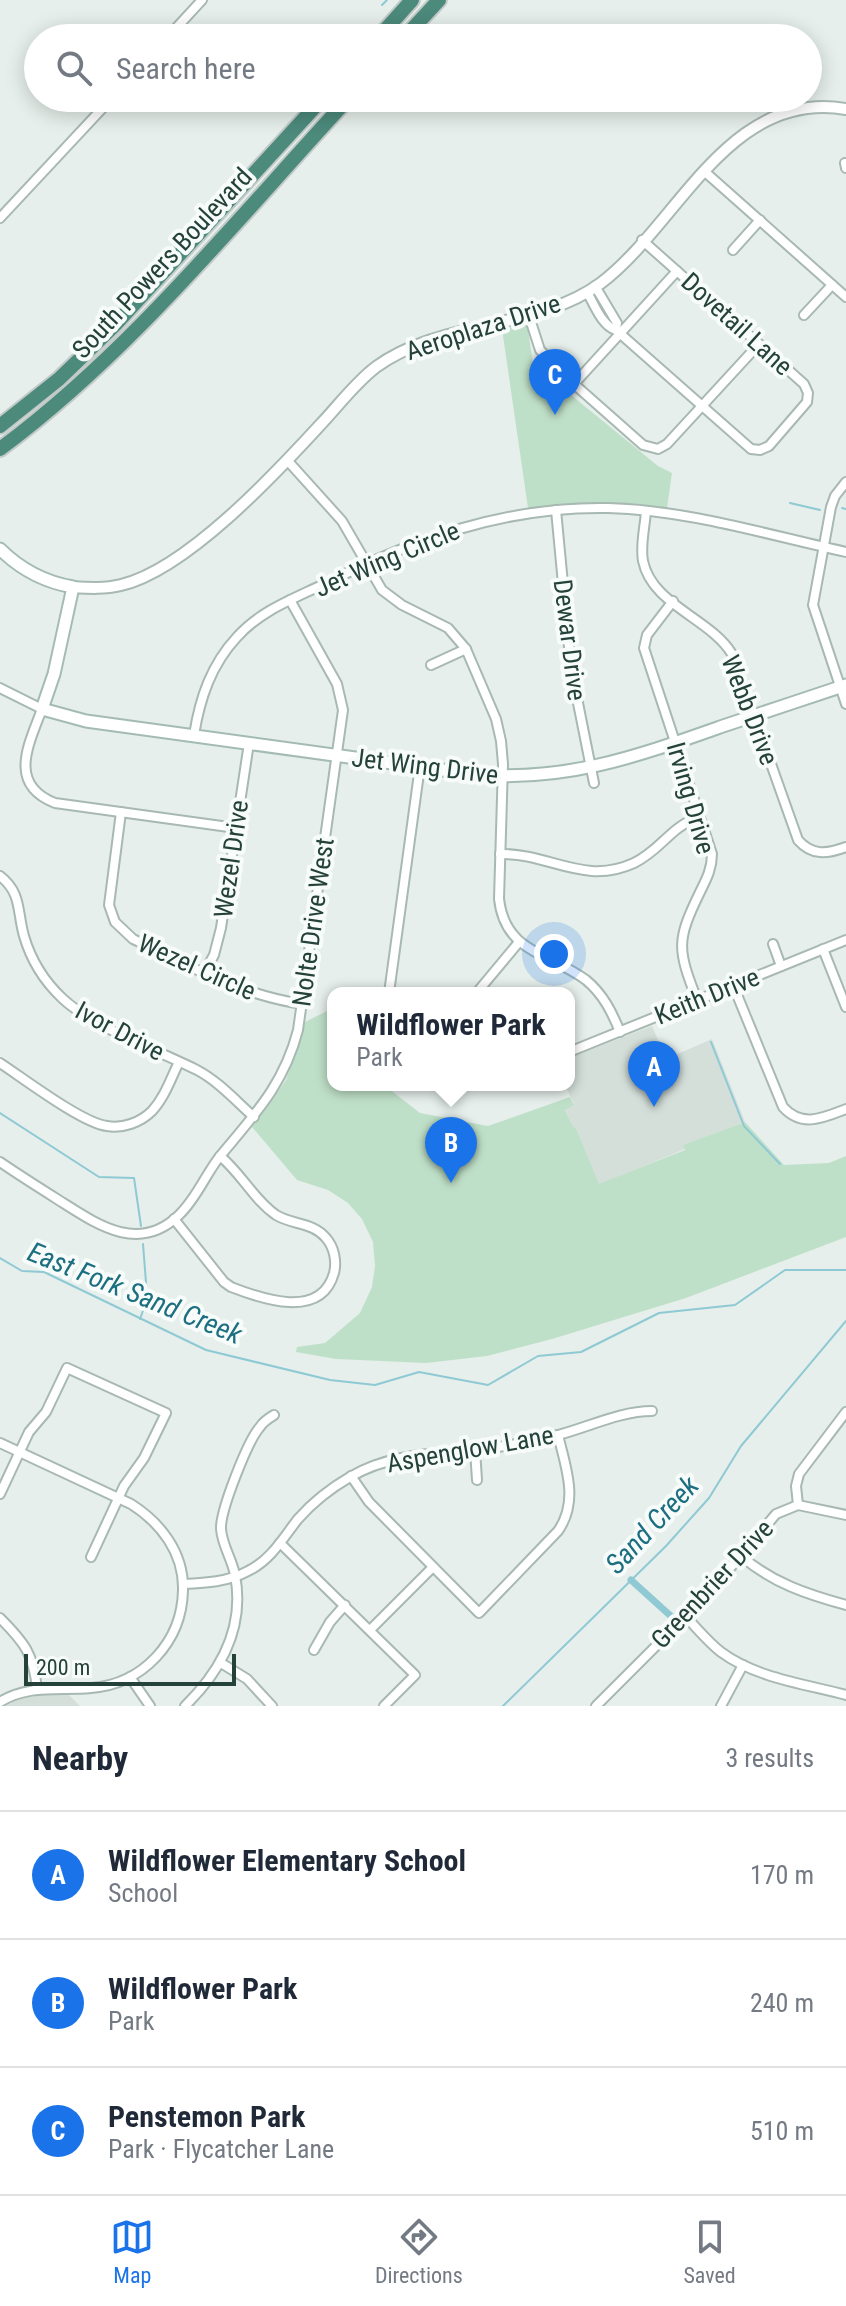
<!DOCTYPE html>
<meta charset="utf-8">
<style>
:root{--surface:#fff;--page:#f6f6f7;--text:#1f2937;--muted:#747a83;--line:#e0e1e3;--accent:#1a73e8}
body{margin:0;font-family:"Roboto Condensed",sans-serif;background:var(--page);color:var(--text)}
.scale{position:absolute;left:24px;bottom:20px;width:212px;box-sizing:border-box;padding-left:8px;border:4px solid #24423a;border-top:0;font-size:22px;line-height:28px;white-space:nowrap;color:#24423a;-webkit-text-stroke:6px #f7fbf9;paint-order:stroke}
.you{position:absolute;left:554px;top:954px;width:28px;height:28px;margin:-20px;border:6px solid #fff;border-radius:50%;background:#1a73e8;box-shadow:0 0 0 12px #1a73e833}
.badge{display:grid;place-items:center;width:52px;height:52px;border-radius:50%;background:var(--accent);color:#fff;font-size:26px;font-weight:700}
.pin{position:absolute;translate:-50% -66px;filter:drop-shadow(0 2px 4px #0008)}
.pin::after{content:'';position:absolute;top:42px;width:28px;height:24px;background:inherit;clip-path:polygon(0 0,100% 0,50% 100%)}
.popup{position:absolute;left:327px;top:987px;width:248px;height:104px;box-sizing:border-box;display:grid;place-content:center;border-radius:16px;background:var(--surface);filter:drop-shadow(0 2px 6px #0005);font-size:26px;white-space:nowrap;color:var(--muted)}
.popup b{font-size:30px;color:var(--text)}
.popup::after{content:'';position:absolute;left:50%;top:100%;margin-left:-16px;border:16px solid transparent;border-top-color:var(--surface)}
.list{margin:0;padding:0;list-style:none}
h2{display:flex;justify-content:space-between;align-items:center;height:104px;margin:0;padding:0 32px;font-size:34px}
h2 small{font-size:26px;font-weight:400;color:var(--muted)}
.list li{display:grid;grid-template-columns:52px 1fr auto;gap:24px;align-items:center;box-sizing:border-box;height:128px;padding:0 32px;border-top:2px solid var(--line)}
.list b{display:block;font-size:30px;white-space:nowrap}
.list p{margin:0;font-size:26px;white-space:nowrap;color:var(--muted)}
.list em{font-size:26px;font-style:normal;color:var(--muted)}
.icon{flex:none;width:44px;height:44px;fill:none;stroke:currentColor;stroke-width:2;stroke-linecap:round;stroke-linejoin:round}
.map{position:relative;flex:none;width:846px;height:1706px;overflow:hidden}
.search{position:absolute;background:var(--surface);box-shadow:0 4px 20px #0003;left:24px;right:24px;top:24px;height:88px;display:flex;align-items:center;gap:20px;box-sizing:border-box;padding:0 28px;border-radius:44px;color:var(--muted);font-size:30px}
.sheet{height:488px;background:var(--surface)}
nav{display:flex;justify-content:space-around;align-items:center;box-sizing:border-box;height:112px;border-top:2px solid var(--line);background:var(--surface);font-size:22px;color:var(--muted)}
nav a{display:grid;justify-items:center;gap:4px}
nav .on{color:var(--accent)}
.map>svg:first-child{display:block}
.built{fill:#d4dfda}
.green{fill:#bfe0c8}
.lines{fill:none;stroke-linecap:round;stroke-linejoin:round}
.stream{stroke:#8ec9d4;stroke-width:2}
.canal{stroke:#8ec9d4;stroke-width:7}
.minor-casing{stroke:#a8b8b2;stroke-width:12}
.tertiary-casing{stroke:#a8b8b2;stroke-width:14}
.secondary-casing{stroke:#a4bbb3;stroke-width:15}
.trunk-casing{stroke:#c2cac8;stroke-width:18}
.minor{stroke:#fff;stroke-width:8}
.tertiary{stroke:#fff;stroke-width:10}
.secondary{stroke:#fff;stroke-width:11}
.trunk{stroke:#4c8a7c;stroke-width:14}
.labels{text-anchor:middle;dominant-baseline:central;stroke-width:8;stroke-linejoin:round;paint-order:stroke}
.street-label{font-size:26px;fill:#24423a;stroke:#f7fbf9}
.water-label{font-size:28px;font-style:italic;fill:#1c6f80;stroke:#f7fbf9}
</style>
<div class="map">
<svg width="846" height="1706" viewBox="0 0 846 1706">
<rect width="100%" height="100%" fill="#e6efeb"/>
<g class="built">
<polygon points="652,1026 666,1059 712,1039 745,1122 684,1145 685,1149 599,1185 576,1128 573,1128 565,1109 574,1104 565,1085 569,1085 569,1058"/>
<polygon points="46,1693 67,1693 80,1706 4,1706 23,1698"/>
</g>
<g class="green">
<polygon points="527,323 533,364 658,466 672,473 667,508 595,503 528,508 502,329"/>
<polygon points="333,1008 333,1085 384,1085 420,1113 488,1126 570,1097 574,1105 565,1110 573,1127 576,1128 599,1184 685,1150 683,1145 745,1122 784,1165 829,1163 846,1156 846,1237 686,1298 552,1339 487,1356 426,1363 336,1359 296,1352 297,1347 325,1343 360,1313 372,1287 375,1266 373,1242 362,1219 348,1203 328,1190 297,1180 252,1127 286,1080 305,1022"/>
</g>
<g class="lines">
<g class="stream">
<polyline points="382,5 387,0"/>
<polyline points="790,503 820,510"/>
<polyline points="842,508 846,509"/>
<polyline points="711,1042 744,1126 780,1164"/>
<polyline points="0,1113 99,1177 134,1178 141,1226"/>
<polyline points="143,1244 147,1295"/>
<polyline points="0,1258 22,1271 44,1272 206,1350 330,1380 375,1385 419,1372 488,1385 538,1356 581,1352 659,1313 735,1305 785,1270 846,1270"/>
<polyline points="140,1319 145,1305"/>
<polyline points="503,1706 666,1546 709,1498 741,1446 846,1321"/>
</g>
<polyline class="canal" points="631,1580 673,1618"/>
<defs>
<g id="minor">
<polyline points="167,38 202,0"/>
<polyline points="845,163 846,168"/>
<polyline points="704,171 846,297"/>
<polyline points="0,218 112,98"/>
<polyline points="733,250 760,220"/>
<path d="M587,292C594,304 602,326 616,330L617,323L595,286"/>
<polyline points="528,313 540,350 574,384 643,445 658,449 667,444 759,344"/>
<polyline points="804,315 832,285"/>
<polyline points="616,330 751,449 760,450 769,446 807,402 808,393 804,384 642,240"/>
<polyline points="574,384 677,271"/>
<path d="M287,460L342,521L382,590L402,605L448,628L466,649L496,719L501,741L503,764L499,899C505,953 550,953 586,980C603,994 612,1012 620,1032"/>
<polyline points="846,482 835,496 831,507 813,605 846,704"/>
<polyline points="556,510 571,668 594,783"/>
<path d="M646,511C645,527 640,545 643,561C652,605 710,618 732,654L798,840C812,856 827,854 846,847"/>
<path d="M673,601L647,635L644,648L712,854C712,868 707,878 701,890C676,941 677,948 697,1000"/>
<polyline points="431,665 466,649"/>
<path d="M0,688L42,709C29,744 7,784 55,803L236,828"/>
<path d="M194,735C200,698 211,665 237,637C260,611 293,599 324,584C415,539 505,506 608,508C688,510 768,535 846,552"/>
<path d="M121,812L109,905L115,922L133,939C188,965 240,995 302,1004"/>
<path d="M500,854C550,853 584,886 634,863C661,850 669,828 700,816"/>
<path d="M0,876C22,893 17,912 24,936C31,960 44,981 62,998C91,1026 159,1051 197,1070C218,1081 236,1101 254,1117"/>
<polyline points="773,944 781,966"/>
<polyline points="823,949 846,1007"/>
<polyline points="204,973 214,955 221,928 249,743"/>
<path d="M733,985L783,1107C802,1128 823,1118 846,1109"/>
<polyline points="479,990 519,942"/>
<polyline points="389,993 420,766"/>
<polyline points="569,1052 846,940"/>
<path d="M0,1063C23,1078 82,1123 107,1126C123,1129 141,1122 152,1111C165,1097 171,1078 179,1062"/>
<path d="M0,1162C19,1175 38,1187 57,1199C95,1223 138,1255 179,1215C197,1198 206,1173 221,1155C256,1113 284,1084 298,1030L343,710L337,684L290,600"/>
<path d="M174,1219L224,1282L231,1287C262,1299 321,1320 334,1273C337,1261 334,1247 326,1238C313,1222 292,1225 276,1215C254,1200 241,1173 220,1156"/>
<path d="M0,1443L131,1504C161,1523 184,1553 183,1590C182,1642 143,1684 91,1688C59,1691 29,1684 0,1702"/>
<polyline points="475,1450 477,1480"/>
<path d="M351,1476L369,1502L479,1613L558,1531C579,1501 566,1468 558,1435"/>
<polyline points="0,1494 29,1432 46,1412 67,1368 166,1413 144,1458 124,1486 91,1557"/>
<polyline points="798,1505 796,1486 799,1474 846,1412"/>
<polyline points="280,1543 415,1675 384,1706"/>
<path d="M741,1556C773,1583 806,1594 846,1605"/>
<path d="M183,1584C205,1583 228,1582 248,1571C271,1560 283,1538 298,1519C313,1502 331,1488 350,1477C389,1454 431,1454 474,1450C502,1447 531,1442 558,1435C589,1427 620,1411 652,1411"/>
<path d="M685,1616C697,1628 708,1642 721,1652C756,1678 805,1684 846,1695"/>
<path d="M0,1618C24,1642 34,1654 37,1690"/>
<polyline points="370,1630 433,1567"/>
<polyline points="314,1650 330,1622 345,1605"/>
<polyline points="221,1663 247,1679 272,1706"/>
<polyline points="130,1677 150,1706"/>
<path d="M185,1706C221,1671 245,1627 235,1575C232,1559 222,1545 221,1529C220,1511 248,1440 260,1427C263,1422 269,1418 274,1415"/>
<polyline points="596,1706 708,1594 776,1514 798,1505 846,1515"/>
<polyline points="721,1706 743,1665"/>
</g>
<path id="tertiary" d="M73,587C89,588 105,589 121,585C186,570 276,473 321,424C339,405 355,383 376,367C440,320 538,330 601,283C679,224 728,89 846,109"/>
<path id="secondary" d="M0,549C21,570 44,582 73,587L54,674L42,709L86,721L472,774C564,783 638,756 723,726C764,712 805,699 846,685"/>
<g id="trunk">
<polyline points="378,38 412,0"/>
<polyline points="404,38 439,0"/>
<polyline points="0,426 59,379 115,325 323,98"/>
<path d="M0,449C133,350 237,219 349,98"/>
</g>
</defs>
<use href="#minor" class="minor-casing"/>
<use href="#tertiary" class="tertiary-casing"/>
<use href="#secondary" class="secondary-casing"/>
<use href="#trunk" class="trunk-casing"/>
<use href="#minor" class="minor"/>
<use href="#tertiary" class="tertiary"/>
<use href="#secondary" class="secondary"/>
<use href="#trunk" class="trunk"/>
</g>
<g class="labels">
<g class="street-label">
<text transform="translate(162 263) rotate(-47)">South Powers Boulevard</text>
<text transform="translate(737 324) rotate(42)">Dovetail Lane</text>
<text transform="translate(483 327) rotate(-18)">Aeroplaza Drive</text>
<text transform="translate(387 559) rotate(-23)">Jet Wing Circle</text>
<text transform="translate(570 640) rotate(83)">Dewar Drive</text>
<text transform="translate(750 710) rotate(69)">Webb Drive</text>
<text transform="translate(425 766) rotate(7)">Jet Wing Drive</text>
<text transform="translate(691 798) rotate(74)">Irving Drive</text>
<text transform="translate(231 859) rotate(-82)">Wezel Drive</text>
<text transform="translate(313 922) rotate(-82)">Nolte Drive West</text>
<text transform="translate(197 967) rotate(24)">Wezel Circle</text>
<text transform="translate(707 996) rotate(-22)">Keith Drive</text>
<text transform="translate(120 1031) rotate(28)">Ivor Drive</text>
<text transform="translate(470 1449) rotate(-10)">Aspenglow Lane</text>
<text transform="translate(712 1584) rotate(-47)">Greenbrier Drive</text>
</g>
<g class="water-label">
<text transform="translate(135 1293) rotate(22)">East Fork Sand Creek</text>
<text transform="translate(652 1525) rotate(-47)">Sand Creek</text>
</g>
</g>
</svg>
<div class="scale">200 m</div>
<div class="you"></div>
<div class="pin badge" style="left:654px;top:1107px">A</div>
<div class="pin badge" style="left:451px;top:1183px">B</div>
<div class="popup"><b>Wildflower Park</b>Park</div>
<div class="pin badge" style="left:555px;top:415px">C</div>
<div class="search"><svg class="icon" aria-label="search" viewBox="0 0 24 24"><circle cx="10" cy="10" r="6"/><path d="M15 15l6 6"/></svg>Search here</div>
</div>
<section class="sheet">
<h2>Nearby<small>3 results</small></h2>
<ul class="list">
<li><span class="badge">A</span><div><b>Wildflower Elementary School</b><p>School</p></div><em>170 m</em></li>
<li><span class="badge">B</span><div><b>Wildflower Park</b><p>Park</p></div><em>240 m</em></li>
<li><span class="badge">C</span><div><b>Penstemon Park</b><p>Park · Flycatcher Lane</p></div><em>510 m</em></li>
</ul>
</section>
<nav>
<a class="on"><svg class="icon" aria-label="map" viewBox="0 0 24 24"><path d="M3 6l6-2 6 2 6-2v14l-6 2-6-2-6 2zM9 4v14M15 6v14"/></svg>Map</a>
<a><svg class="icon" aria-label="directions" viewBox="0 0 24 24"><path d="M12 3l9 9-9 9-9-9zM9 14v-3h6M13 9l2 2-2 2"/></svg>Directions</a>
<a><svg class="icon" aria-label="saved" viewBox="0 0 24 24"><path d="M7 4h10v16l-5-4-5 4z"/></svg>Saved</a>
</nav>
